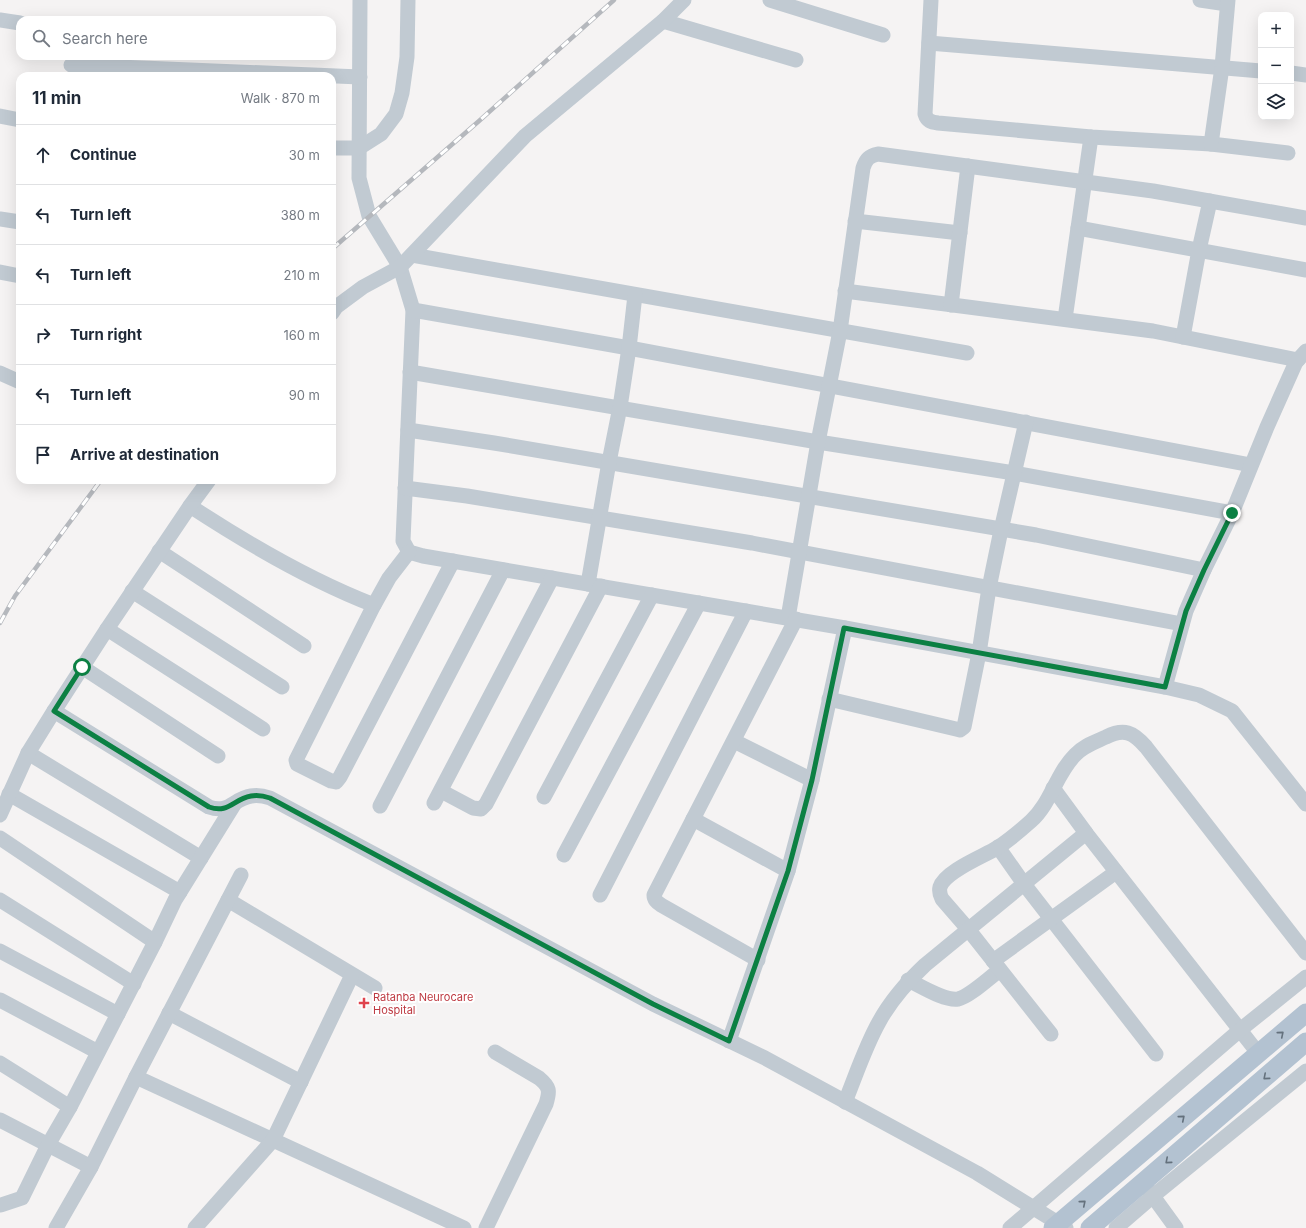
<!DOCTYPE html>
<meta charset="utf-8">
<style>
:root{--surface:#fff;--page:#f6f6f7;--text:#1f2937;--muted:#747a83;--line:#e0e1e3}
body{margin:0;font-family:Inter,sans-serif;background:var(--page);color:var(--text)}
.controls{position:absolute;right:12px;top:12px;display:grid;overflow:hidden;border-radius:8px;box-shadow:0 4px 16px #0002}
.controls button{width:36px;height:36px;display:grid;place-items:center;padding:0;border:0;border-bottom:1px solid var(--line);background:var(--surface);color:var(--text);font:20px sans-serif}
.stop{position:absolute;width:12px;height:12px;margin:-9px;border:3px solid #0b8043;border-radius:50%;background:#fff}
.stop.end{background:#0b8043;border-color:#fff;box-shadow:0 1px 4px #0008}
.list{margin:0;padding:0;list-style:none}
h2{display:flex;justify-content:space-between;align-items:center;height:52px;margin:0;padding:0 16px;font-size:17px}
h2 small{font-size:13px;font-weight:400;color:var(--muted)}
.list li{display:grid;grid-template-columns:26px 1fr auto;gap:12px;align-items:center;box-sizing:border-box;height:60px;padding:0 16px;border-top:1px solid var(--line)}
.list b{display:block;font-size:15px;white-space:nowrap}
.list em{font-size:13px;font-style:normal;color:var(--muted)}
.icon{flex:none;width:22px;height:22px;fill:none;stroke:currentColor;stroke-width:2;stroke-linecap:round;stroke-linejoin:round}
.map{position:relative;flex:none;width:1306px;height:1228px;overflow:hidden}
.search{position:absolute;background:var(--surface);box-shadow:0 4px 16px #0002;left:16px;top:16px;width:320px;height:44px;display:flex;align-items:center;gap:10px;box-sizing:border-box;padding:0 14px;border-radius:12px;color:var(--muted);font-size:15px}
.panel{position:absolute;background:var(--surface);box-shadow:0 4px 16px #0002;left:16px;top:72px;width:320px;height:412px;border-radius:12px}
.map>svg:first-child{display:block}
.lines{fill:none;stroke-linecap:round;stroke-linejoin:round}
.minor{stroke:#c1cad2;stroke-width:15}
.major{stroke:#b3c2d1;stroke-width:19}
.rail-casing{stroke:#b5b8bd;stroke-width:4.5}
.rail{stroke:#fff;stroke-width:3;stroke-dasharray:9;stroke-linecap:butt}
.oneway{stroke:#64717d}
.route{stroke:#0b8043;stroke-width:5}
.health-dot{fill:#e0444e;stroke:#fff;stroke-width:1.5}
.labels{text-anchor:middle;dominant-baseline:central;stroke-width:4;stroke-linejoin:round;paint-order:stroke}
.health-label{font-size:11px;fill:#be3a42;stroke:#fff;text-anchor:start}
</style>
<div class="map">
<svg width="1306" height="1228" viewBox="0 0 1306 1228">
<rect width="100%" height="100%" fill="#f5f3f3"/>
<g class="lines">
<g class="minor">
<polyline points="360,0 359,178 369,216 400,267 413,310 403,541 409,552 423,556 845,628 1165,687 1199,695 1232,711 1306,804"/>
<polyline points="770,0 883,35"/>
<path d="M931,0L925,114C927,121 931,122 938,123L1091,137L1211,144L1288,153"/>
<polyline points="1200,0 1227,4"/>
<polyline points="0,20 20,23"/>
<polyline points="663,21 796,60"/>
<polyline points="929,43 1261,71"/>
<polyline points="71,65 360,77"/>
<polyline points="1291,73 1306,75"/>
<polyline points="0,116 20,120"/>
<polyline points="1211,144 1222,67 1228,0"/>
<polyline points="332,148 359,148 381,134 396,114 402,93 407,57 408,0"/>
<polyline points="0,219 20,222"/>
<polyline points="855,221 960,233"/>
<polyline points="1078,228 1306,270"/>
<polyline points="412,255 967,353"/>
<polyline points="0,272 20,276"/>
<polyline points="845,291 1153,331 1298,360"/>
<polyline points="951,305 968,166"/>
<polyline points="413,310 629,348 1251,465"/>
<polyline points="332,313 336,307 363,287 400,267 525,136 663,21 684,0"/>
<polyline points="1065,319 1091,137"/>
<polyline points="1183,337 1199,250 1210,201"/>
<polyline points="410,372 818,442 1014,473 1232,513"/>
<polyline points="0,373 20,382"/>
<polyline points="408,430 494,443 1036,535 1204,570"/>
<polyline points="405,488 467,496 752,543 1182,624"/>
<path d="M190,506C248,544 309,580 374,605"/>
<polyline points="159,551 304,646"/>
<polyline points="409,552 389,578 374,605 296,760 297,764 331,781 336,782 340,777 453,561"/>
<polyline points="588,584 609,462 620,407 629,348 635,295"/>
<polyline points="132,591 282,687"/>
<path d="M788,618L818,442L840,331L863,168C866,159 869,156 878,154L1153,191L1306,218"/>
<polyline points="107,629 263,729"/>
<polyline points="82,667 218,756"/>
<polyline points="1165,687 1186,611 1204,570 1232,513 1267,427 1296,362 1306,351"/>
<polyline points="829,699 956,729 960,730 964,727 979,653 989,588 1001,530 1026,422"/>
<path d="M54,711L209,807C229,814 233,799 251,796C257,795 264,796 270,798L653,1004L765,1058L977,1173L1066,1228"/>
<polyline points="734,741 812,780"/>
<polyline points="28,753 201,858"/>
<polyline points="1053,788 1086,833 1258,1053"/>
<polyline points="441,791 473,808 481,809 486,804 601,586"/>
<polyline points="9,794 180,892"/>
<polyline points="544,797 652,595"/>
<polyline points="434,803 552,578"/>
<polyline points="380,806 503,570"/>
<polyline points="0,815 28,753 54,711 107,629 190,506 209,480"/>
<polyline points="693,819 788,871"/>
<polyline points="0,838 155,942"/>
<polyline points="998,847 1024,884 1156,1054"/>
<polyline points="564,855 699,603"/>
<polyline points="600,895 746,611"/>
<polyline points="0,900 134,984"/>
<polyline points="228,900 375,988"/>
<polyline points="0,951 118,1014"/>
<path d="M758,960L661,905C657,902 654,900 654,895L796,619"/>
<polyline points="993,961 1116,872"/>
<path d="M908,980C921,986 944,1001 958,999C969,997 990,977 1000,970"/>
<polyline points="0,1000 98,1052"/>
<polyline points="169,1013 301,1082"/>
<path d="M1051,1034L968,929L942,899C940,895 939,891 940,887C945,871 984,856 997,848C1009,840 1021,830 1031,821C1051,803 1056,774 1075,755C1083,746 1095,742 1106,737C1124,728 1133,732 1146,747L1306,953"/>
<polyline points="729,1041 788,871 812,780 845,628"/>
<polyline points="0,1063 70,1107"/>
<polyline points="136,1077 464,1228"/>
<path d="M845,1102C856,1075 865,1047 879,1022C891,1000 907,982 925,965L1086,833"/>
<polyline points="0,1120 91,1167"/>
<polyline points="1147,1188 1176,1228"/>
<polyline points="1,1205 22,1198 48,1145 70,1107 155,942 175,900 235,803"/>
<polyline points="56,1228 91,1167 136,1077 241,875"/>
<polyline points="195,1228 273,1140 352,975"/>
<path d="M486,1228L546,1104C550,1091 550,1087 539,1078L495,1052"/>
<polyline points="1010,1228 1240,1030 1306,977"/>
<polyline points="1116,1228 1153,1196 1306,1071"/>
</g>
<g class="major">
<polyline points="1053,1228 1306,1013"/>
<polyline points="1090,1228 1306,1042"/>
</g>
<defs>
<g id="rail">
<polyline points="332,249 479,121 614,0"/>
<polyline points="0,623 15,596 101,480"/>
</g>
</defs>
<use href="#rail" class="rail-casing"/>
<use href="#rail" class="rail"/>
</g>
<defs><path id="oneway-chevron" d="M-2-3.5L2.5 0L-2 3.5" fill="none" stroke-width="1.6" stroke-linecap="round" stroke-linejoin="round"/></defs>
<g class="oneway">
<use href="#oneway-chevron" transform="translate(1281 1034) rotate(-40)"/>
<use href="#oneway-chevron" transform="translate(1266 1077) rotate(139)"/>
<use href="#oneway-chevron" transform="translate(1182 1118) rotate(-40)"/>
<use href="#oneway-chevron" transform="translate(1168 1161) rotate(139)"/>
<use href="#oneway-chevron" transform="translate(1083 1203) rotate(-40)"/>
</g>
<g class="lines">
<path class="route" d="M82,667L54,711L209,807C229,814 233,799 251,796C257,795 264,796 270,798L653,1004L729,1041L788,871L812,780L844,628L1165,687L1186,611L1204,570L1232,513"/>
</g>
<path class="health-dot" d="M362 997h4v4h4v4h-4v4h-4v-4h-4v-4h4z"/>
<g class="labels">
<g class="health-label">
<text x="373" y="997">Ratanba Neurocare<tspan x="373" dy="13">Hospital</tspan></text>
</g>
</g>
</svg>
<div class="controls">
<button>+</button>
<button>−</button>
<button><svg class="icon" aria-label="layers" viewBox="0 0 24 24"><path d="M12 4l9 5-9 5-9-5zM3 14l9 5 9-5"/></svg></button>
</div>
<div class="stop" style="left:82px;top:667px"></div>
<div class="stop end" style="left:1232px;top:513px"></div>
<div class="search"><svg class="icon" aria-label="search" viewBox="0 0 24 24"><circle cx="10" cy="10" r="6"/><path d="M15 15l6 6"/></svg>Search here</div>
<section class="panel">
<h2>11 min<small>Walk · 870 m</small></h2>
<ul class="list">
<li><svg class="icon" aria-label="ahead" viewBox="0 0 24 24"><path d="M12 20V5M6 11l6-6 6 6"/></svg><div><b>Continue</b></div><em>30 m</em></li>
<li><svg class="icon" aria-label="left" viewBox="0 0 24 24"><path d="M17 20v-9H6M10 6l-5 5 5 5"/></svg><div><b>Turn left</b></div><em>380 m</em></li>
<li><svg class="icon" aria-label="left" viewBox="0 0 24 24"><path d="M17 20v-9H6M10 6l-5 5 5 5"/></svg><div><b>Turn left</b></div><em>210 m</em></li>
<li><svg class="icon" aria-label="right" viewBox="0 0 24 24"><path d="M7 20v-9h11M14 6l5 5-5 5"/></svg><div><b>Turn right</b></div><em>160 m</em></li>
<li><svg class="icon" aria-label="left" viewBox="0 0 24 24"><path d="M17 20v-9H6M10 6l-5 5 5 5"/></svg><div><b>Turn left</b></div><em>90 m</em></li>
<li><svg class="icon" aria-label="arrive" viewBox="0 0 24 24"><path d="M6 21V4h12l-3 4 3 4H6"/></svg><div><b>Arrive at destination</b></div></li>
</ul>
</section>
</div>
